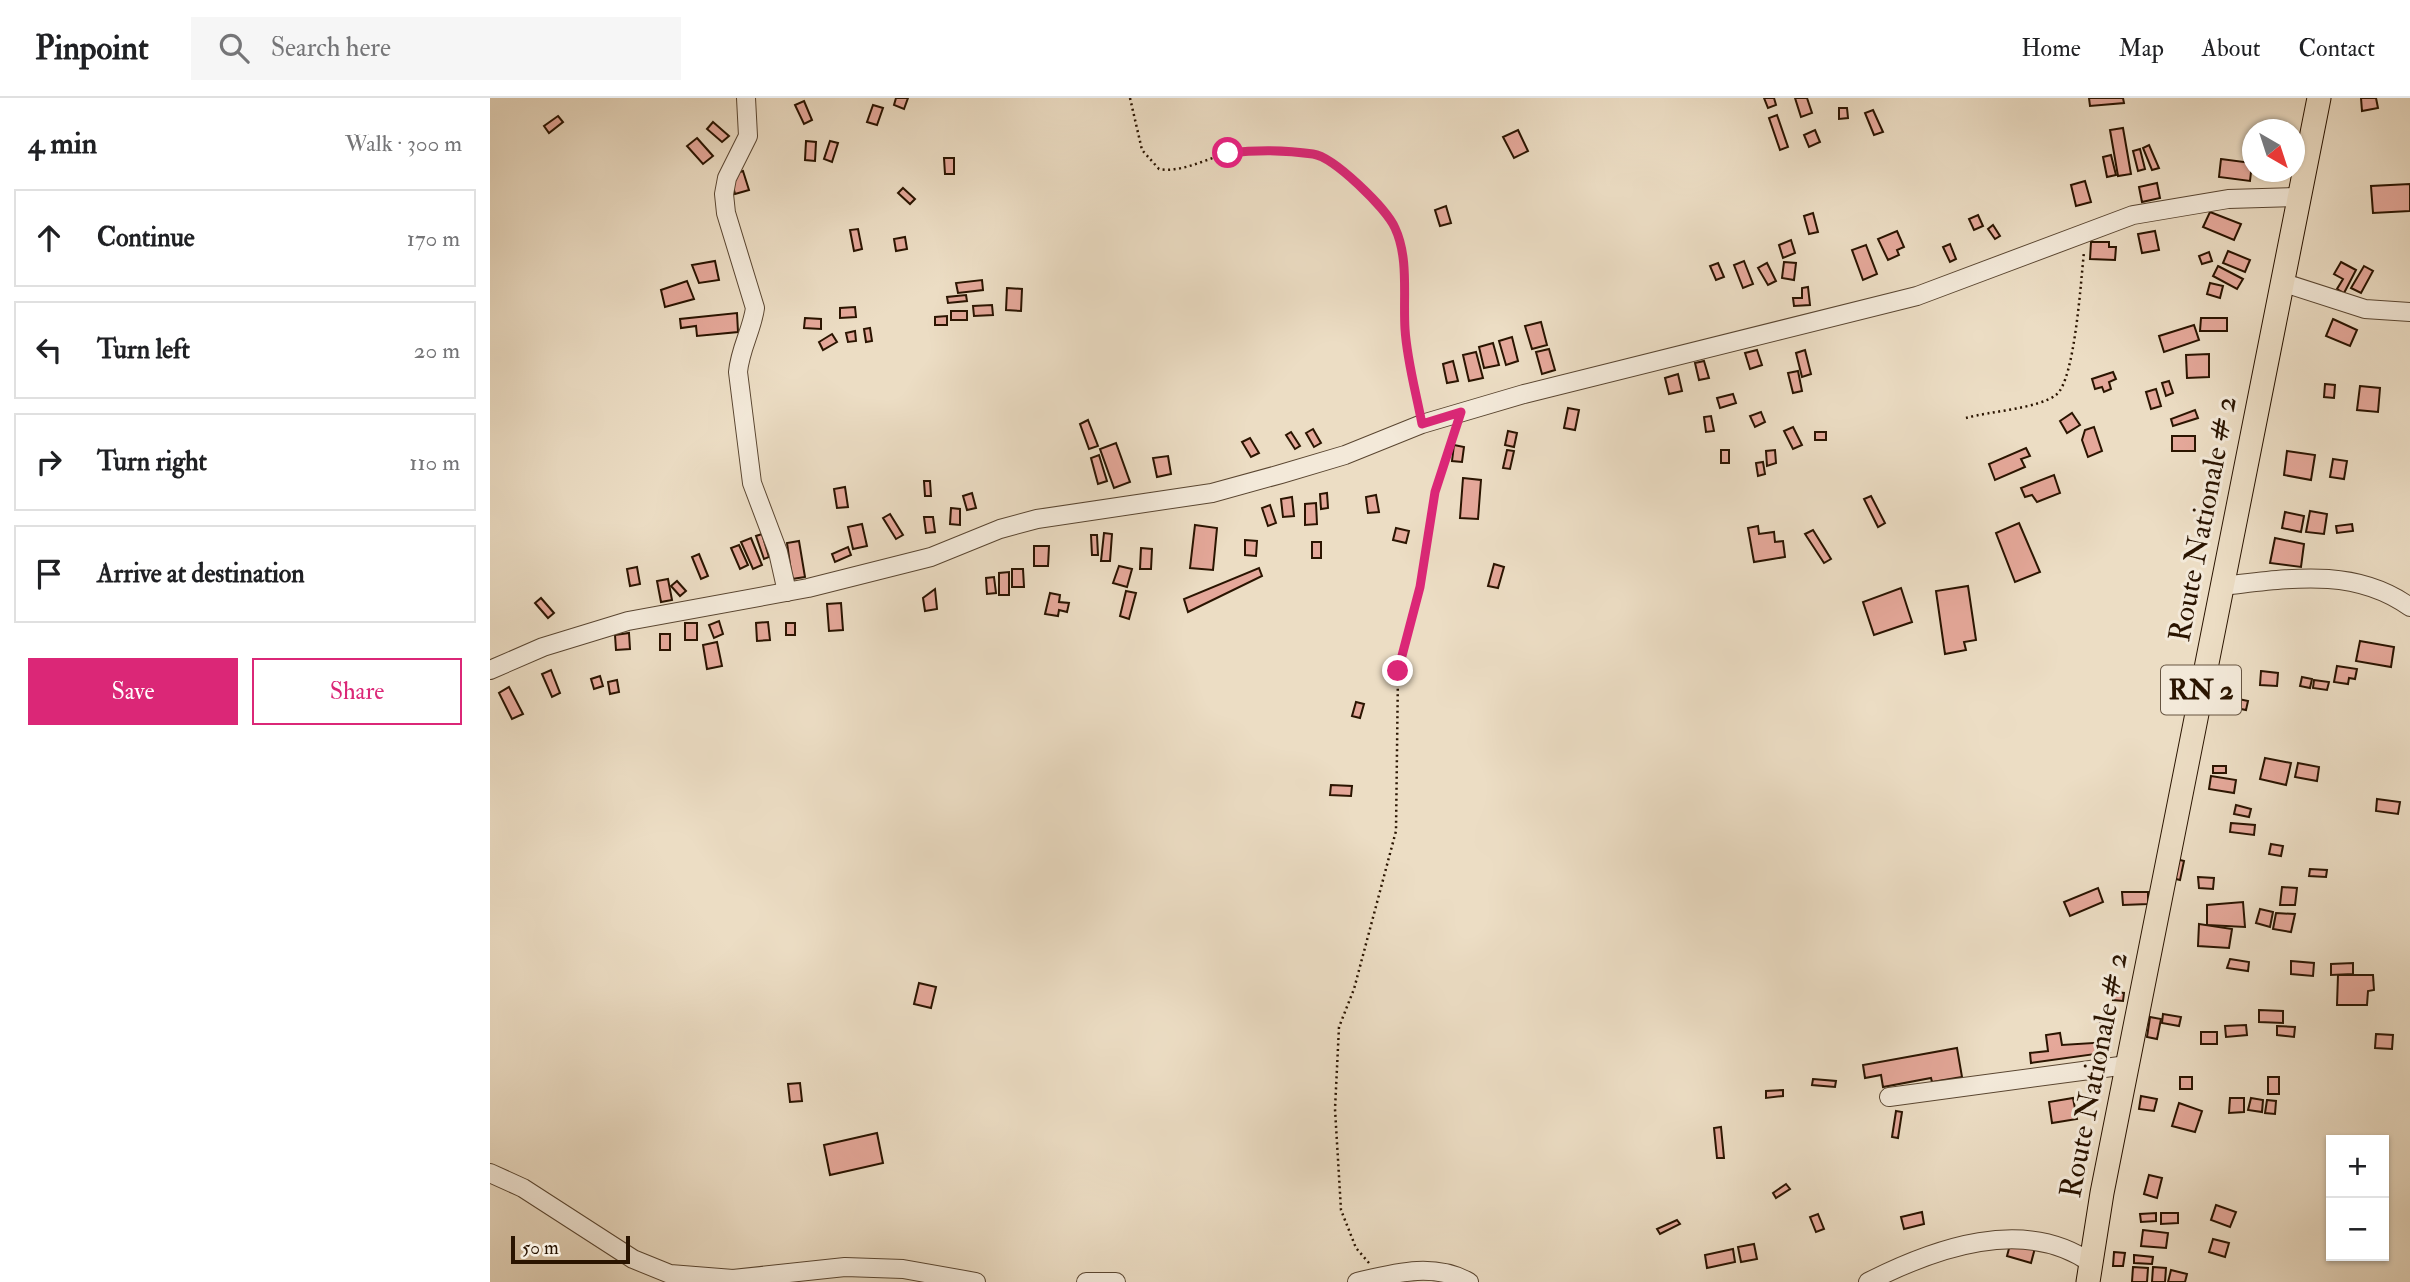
<!DOCTYPE html>
<meta charset="utf-8">
<style>
:root{--surface:#fff;--page:#f6f6f6;--text:#202124;--muted:#757577;--line:#e0e0e0;--accent:#db2777}
body{margin:0;font-family:"IM FELL Double Pica",serif;background:var(--page);color:var(--text)}
.controls{position:absolute;right:21px;bottom:21px;display:grid;overflow:hidden;border-radius:0px;box-shadow:0 2px 5px #0004}
.controls button{width:63px;height:63px;display:grid;place-items:center;padding:0;border:0;border-bottom:2px solid var(--line);background:var(--surface);color:var(--text);font:35px sans-serif}
.compass{position:absolute;left:1752px;top:21px;width:63px;height:63px;border-radius:50%;background:var(--surface);box-shadow:0 2px 5px #0004;rotate:141deg}
.scale{position:absolute;left:21px;bottom:18px;width:119px;box-sizing:border-box;padding-left:7px;border:4px solid #2a1400;border-top:0;font-size:19px;line-height:24px;white-space:nowrap;color:#2a1400;-webkit-text-stroke:5px #f3e9d9;paint-order:stroke}
.stop{position:absolute;width:21px;height:21px;margin:-16px;border:5px solid #db2777;border-radius:50%;background:#fff}
.stop.end{background:#db2777;border-color:#fff;box-shadow:0 2px 7px #0008}
.list{margin:0;padding:0;list-style:none}
h2{display:flex;justify-content:space-between;align-items:center;height:91px;margin:0;padding:0 28px;font-size:30px}
h2 small{font-size:23px;font-weight:400;color:var(--muted)}
.list li{display:grid;grid-template-columns:46px 1fr auto;gap:21px;align-items:center;box-sizing:border-box;height:98px;margin:0 14px 14px;padding:0 14px;border:2px solid var(--line);border-radius:0px}
.list b{display:block;font-size:26px;white-space:nowrap}
.list em{font-size:23px;font-style:normal;color:var(--muted)}
.actions{display:flex;gap:14px;padding:21px 28px}
.actions a{flex:1;padding:16px 0;border:2px solid var(--accent);border-radius:0px;text-align:center;font-size:24px;color:var(--accent)}
.actions .main{background:var(--accent);color:#fff}
.icon{flex:none;width:38px;height:38px;fill:none;stroke:currentColor;stroke-width:2;stroke-linecap:round;stroke-linejoin:round}
.map{position:relative;flex:none;width:1920px;height:1184px;overflow:hidden}
header{display:flex;align-items:center;gap:42px;box-sizing:border-box;height:98px;padding:0 35px;background:var(--surface);border-bottom:2px solid var(--line)}
header strong{font-size:33px}
nav{display:flex;gap:38px;margin-inline-start:auto;font-size:24px}
.search{width:490px;height:63px;background:var(--page);display:flex;align-items:center;gap:18px;box-sizing:border-box;padding:0 24px;border-radius:0px;color:var(--muted);font-size:26px}
main{display:flex}
aside{flex:1;background:var(--surface)}
.map>svg:first-child{display:block}
.building{fill:#e5a89a;stroke:#2a1400;stroke-width:2}
.lines{fill:none;stroke-linecap:round;stroke-linejoin:round}
.minor-casing{stroke:#5a4631;stroke-width:20}
.major-casing{stroke:#2a1400;stroke-width:25}
.path{stroke:#2a1400;stroke-width:2.5;stroke-dasharray:2 3.5;stroke-linecap:butt}
.minor{stroke:#f3e9d9;stroke-width:18}
.major{stroke:#ecddc4;stroke-width:23}
.route{stroke:#db2777;stroke-width:9}
.labels{text-anchor:middle;dominant-baseline:central;stroke-width:6;stroke-linejoin:round;paint-order:stroke}
.shield{fill:#f3e9d9;stroke:#665441;stroke-width:2}
.shield-label{font-size:28px;font-weight:bold;fill:#2a1400}
.street-label{font-size:30px;fill:#2a1400;stroke:#f3e9d9}
</style>
<header>
<strong>Pinpoint</strong>
<div class="search"><svg class="icon" aria-label="search" viewBox="0 0 24 24"><circle cx="10" cy="10" r="6"/><path d="M15 15l6 6"/></svg>Search here</div>
<nav><a>Home</a><a>Map</a><a>About</a><a>Contact</a></nav>
</header>
<main>
<aside>
<h2>4 min<small>Walk · 300 m</small></h2>
<ul class="list">
<li><svg class="icon" aria-label="ahead" viewBox="0 0 24 24"><path d="M12 20V5M6 11l6-6 6 6"/></svg><div><b>Continue</b></div><em>170 m</em></li>
<li><svg class="icon" aria-label="left" viewBox="0 0 24 24"><path d="M17 20v-9H6M10 6l-5 5 5 5"/></svg><div><b>Turn left</b></div><em>20 m</em></li>
<li><svg class="icon" aria-label="right" viewBox="0 0 24 24"><path d="M7 20v-9h11M14 6l5 5-5 5"/></svg><div><b>Turn right</b></div><em>110 m</em></li>
<li><svg class="icon" aria-label="arrive" viewBox="0 0 24 24"><path d="M6 21V4h12l-3 4 3 4H6"/></svg><div><b>Arrive at destination</b></div></li>
</ul>
<div class="actions"><a class="main">Save</a><a>Share</a></div>
</aside>
<div class="map">
<svg width="1920" height="1184" viewBox="0 0 1920 1184">
<rect width="100%" height="100%" fill="#ecddc4"/>
<filter id="stains"><feTurbulence type="fractalNoise" baseFrequency=".00286" numOctaves="4"/><feColorMatrix values="0 0 0 0 .2 0 0 0 0 .09 0 0 0 0 .02 0 0 0 .5 -.17"/></filter>
<radialGradient id="worn" r=".72"><stop offset=".6" stop-color="#630" stop-opacity="0"/><stop offset="1" stop-color="#630" stop-opacity=".3"/></radialGradient>
<g class="building">
<polygon points="406,0 418,0 414,11 404,7"/>
<polygon points="1274,0 1284,0 1286,7 1278,10"/>
<polygon points="1305,0 1317,0 1322,15 1311,19"/>
<polygon points="1599,0 1633,0 1634,5 1600,8"/>
<polygon points="1871,0 1886,0 1888,10 1872,13"/>
<polygon points="314,3 322,22 314,26 305,7"/>
<polygon points="383,7 393,10 387,27 377,24"/>
<polygon points="1349,10 1357,10 1358,20 1349,21"/>
<polygon points="1383,12 1393,34 1384,37 1375,15"/>
<polygon points="1287,17 1298,49 1290,52 1279,20"/>
<polygon points="68,18 73,24 59,35 54,28"/>
<polygon points="223,24 239,38 232,44 217,31"/>
<polygon points="1633,30 1641,76 1628,78 1620,32"/>
<polygon points="1028,32 1038,53 1024,60 1013,39"/>
<polygon points="1325,32 1330,44 1319,49 1314,37"/>
<polygon points="207,40 223,58 213,66 197,48"/>
<polygon points="316,43 326,44 325,63 315,62"/>
<polygon points="340,43 348,45 342,64 334,61"/>
<polygon points="1659,47 1669,70 1662,72 1653,50"/>
<polygon points="1650,51 1655,71 1648,73 1643,53"/>
<polygon points="1621,57 1626,77 1617,79 1613,59"/>
<polygon points="454,60 464,60 464,76 455,76"/>
<polygon points="1731,61 1762,65 1760,83 1729,79"/>
<polygon points="253,73 259,92 245,96 240,77"/>
<polygon points="1595,83 1601,104 1586,108 1581,87"/>
<polygon points="1667,85 1670,100 1652,104 1649,89"/>
<polygon points="1920,86 1920,113 1883,115 1881,88"/>
<polygon points="413,90 425,101 420,106 408,95"/>
<polygon points="956,108 961,125 950,128 945,112"/>
<polygon points="1720,114 1751,126 1744,142 1713,129"/>
<polygon points="1323,115 1328,134 1319,136 1314,118"/>
<polygon points="1488,117 1493,128 1484,132 1479,121"/>
<polygon points="1503,127 1510,138 1505,141 1498,131"/>
<polygon points="368,131 372,151 364,153 360,132"/>
<polygon points="1407,133 1414,149 1407,152 1409,157 1398,162 1388,141"/>
<polygon points="1665,133 1669,152 1652,155 1648,136"/>
<polygon points="415,139 417,151 406,153 404,141"/>
<polygon points="1301,142 1305,155 1293,160 1289,147"/>
<polygon points="1601,144 1619,144 1619,149 1626,149 1625,162 1600,161"/>
<polygon points="1460,146 1466,161 1460,164 1453,149"/>
<polygon points="1376,147 1387,176 1373,182 1362,152"/>
<polygon points="1738,153 1760,162 1755,174 1733,165"/>
<polygon points="1719,154 1722,163 1712,166 1709,158"/>
<polygon points="225,163 229,182 209,185 202,167"/>
<polygon points="1254,163 1263,186 1253,190 1244,167"/>
<polygon points="1294,164 1306,165 1304,182 1292,180"/>
<polygon points="1851,164 1866,172 1854,195 1847,191 1853,181 1844,176"/>
<polygon points="1228,165 1234,179 1226,182 1220,168"/>
<polygon points="1277,165 1286,183 1278,187 1268,170"/>
<polygon points="1728,168 1753,181 1747,191 1723,178"/>
<polygon points="1874,168 1883,173 1871,195 1861,190"/>
<polygon points="492,182 493,192 468,195 466,185"/>
<polygon points="197,183 204,201 175,209 171,192"/>
<polygon points="1720,185 1733,188 1730,200 1717,196"/>
<polygon points="1318,189 1320,207 1304,208 1303,200 1312,200 1312,190"/>
<polygon points="517,190 532,191 531,213 516,212"/>
<polygon points="476,197 477,203 458,205 457,199"/>
<polygon points="502,207 503,217 484,218 483,208"/>
<polygon points="365,209 366,219 350,220 350,210"/>
<rect x="461" y="213" width="16" height="9"/>
<polygon points="247,215 248,234 207,238 206,228 191,230 190,221"/>
<polygon points="457,218 457,227 445,227 445,219"/>
<polygon points="315,220 331,221 331,231 314,230"/>
<polygon points="1711,220 1737,220 1737,233 1710,233"/>
<polygon points="1843,221 1867,232 1860,248 1836,238"/>
<polygon points="1051,224 1057,247 1042,251 1035,228"/>
<polygon points="1704,227 1709,242 1674,254 1669,238"/>
<polygon points="380,230 382,243 376,244 374,231"/>
<polygon points="365,233 366,243 358,244 356,235"/>
<polygon points="342,236 347,244 333,252 329,244"/>
<polygon points="1022,239 1028,263 1016,267 1009,243"/>
<polygon points="1003,245 1009,267 994,270 989,249"/>
<polygon points="1059,251 1065,272 1052,276 1046,254"/>
<polygon points="1267,252 1272,267 1260,271 1255,255"/>
<polygon points="1315,252 1321,276 1312,279 1306,255"/>
<polygon points="986,254 993,280 979,283 973,257"/>
<polygon points="1719,256 1719,279 1697,280 1696,257"/>
<polygon points="963,263 968,283 957,285 953,266"/>
<polygon points="1214,263 1219,280 1209,282 1205,265"/>
<polygon points="1308,273 1312,293 1303,295 1298,275"/>
<polygon points="1623,274 1626,281 1619,284 1621,291 1614,294 1612,289 1605,291 1602,281"/>
<polygon points="1188,276 1192,293 1179,296 1175,280"/>
<polygon points="1679,283 1683,295 1676,298 1672,285"/>
<polygon points="1835,286 1845,287 1844,300 1834,299"/>
<polygon points="1870,288 1890,290 1888,314 1867,312"/>
<polygon points="1666,291 1671,308 1661,311 1656,294"/>
<polygon points="1243,296 1246,305 1230,310 1227,300"/>
<polygon points="1078,310 1089,312 1085,332 1074,330"/>
<polygon points="1705,312 1708,320 1683,328 1681,321"/>
<polygon points="1271,314 1275,324 1265,329 1260,318"/>
<polygon points="1582,315 1590,327 1577,335 1570,323"/>
<polygon points="1221,318 1224,333 1216,334 1214,319"/>
<polygon points="598,322 608,348 599,351 590,326"/>
<polygon points="1303,329 1312,347 1303,351 1294,333"/>
<polygon points="1604,329 1612,353 1598,359 1592,342 1595,332"/>
<polygon points="823,331 831,345 824,349 816,335"/>
<polygon points="1018,333 1027,335 1024,349 1015,347"/>
<polygon points="801,334 810,348 805,351 796,337"/>
<rect x="1325" y="334" width="11" height="8"/>
<rect x="1682" y="338" width="23" height="15"/>
<polygon points="760,340 769,355 761,359 752,344"/>
<polygon points="626,345 640,384 624,390 610,351"/>
<polygon points="964,347 974,349 972,364 962,363"/>
<polygon points="1536,350 1540,358 1531,361 1535,369 1505,382 1499,366"/>
<polygon points="1017,352 1024,353 1020,371 1013,370"/>
<rect x="1231" y="352" width="8" height="13"/>
<polygon points="1285,352 1286,365 1277,368 1276,353"/>
<polygon points="1797,353 1825,357 1821,382 1794,377"/>
<polygon points="609,357 617,383 608,386 601,360"/>
<polygon points="678,358 681,376 667,379 663,360"/>
<polygon points="1843,361 1857,363 1854,381 1840,379"/>
<polygon points="1273,364 1275,376 1268,378 1266,365"/>
<polygon points="1564,377 1570,395 1547,404 1542,397 1535,399 1531,390"/>
<polygon points="973,380 991,382 988,421 970,420"/>
<polygon points="434,383 440,383 441,398 435,398"/>
<polygon points="355,389 358,409 347,410 344,391"/>
<polygon points="482,395 486,410 477,412 473,398"/>
<polygon points="837,395 838,410 831,411 830,396"/>
<polygon points="886,397 889,414 878,415 876,399"/>
<polygon points="1381,398 1395,425 1388,429 1374,401"/>
<polygon points="802,399 804,418 793,419 791,401"/>
<polygon points="826,405 827,426 815,427 815,406"/>
<polygon points="780,407 786,425 778,428 772,410"/>
<polygon points="461,410 470,411 470,427 460,426"/>
<polygon points="1820,413 1837,416 1834,436 1816,434"/>
<polygon points="1795,414 1814,418 1811,434 1792,430"/>
<polygon points="400,416 413,437 406,441 393,420"/>
<polygon points="434,419 443,419 445,434 436,435"/>
<polygon points="1529,425 1550,474 1525,484 1506,435"/>
<polygon points="372,426 377,448 363,451 358,429"/>
<polygon points="1862,426 1863,433 1847,435 1846,428"/>
<polygon points="705,427 727,430 723,472 700,470"/>
<polygon points="1268,428 1269,436 1284,434 1285,444 1293,443 1295,459 1264,464 1258,430"/>
<polygon points="906,430 919,433 916,445 903,442"/>
<polygon points="1323,432 1341,461 1334,465 1315,436"/>
<polygon points="614,435 622,436 620,463 611,463"/>
<polygon points="272,436 279,459 274,461 266,438"/>
<polygon points="601,437 607,437 608,457 602,457"/>
<polygon points="261,440 272,467 263,471 251,444"/>
<polygon points="1785,440 1814,446 1811,469 1780,465"/>
<polygon points="755,442 767,443 766,458 755,457"/>
<polygon points="309,443 315,479 302,481 297,445"/>
<rect x="822" y="444" width="9" height="16"/>
<polygon points="249,447 258,467 250,471 241,450"/>
<polygon points="544,448 559,448 558,468 544,468"/>
<polygon points="358,449 361,457 345,464 342,456"/>
<polygon points="651,450 662,451 661,471 650,471"/>
<polygon points="209,456 218,478 211,481 202,459"/>
<polygon points="1004,466 1014,469 1008,490 998,488"/>
<polygon points="629,468 642,471 637,489 623,485"/>
<polygon points="147,469 150,486 140,488 137,471"/>
<polygon points="769,470 772,478 698,514 694,501"/>
<polygon points="522,471 533,471 534,489 522,489"/>
<polygon points="519,474 519,497 509,497 509,475"/>
<polygon points="504,479 506,495 497,496 496,480"/>
<polygon points="178,481 182,502 171,504 167,483"/>
<polygon points="187,483 196,493 190,498 181,488"/>
<polygon points="1478,488 1486,542 1474,544 1476,552 1455,556 1446,493"/>
<polygon points="1411,490 1422,524 1384,537 1373,504"/>
<polygon points="445,491 447,511 435,513 433,500"/>
<polygon points="636,493 646,495 639,521 630,518"/>
<polygon points="560,495 570,497 569,504 579,505 577,514 569,512 568,518 555,516"/>
<polygon points="51,500 64,515 58,520 45,505"/>
<polygon points="351,505 353,532 339,533 337,506"/>
<polygon points="229,523 233,536 224,540 219,527"/>
<polygon points="278,524 280,542 267,543 266,525"/>
<rect x="195" y="525" width="12" height="17"/>
<rect x="296" y="525" width="9" height="12"/>
<polygon points="139,535 140,551 126,552 125,537"/>
<rect x="170" y="536" width="10" height="16"/>
<polygon points="1870,543 1904,549 1901,569 1866,563"/>
<polygon points="227,544 232,568 217,571 213,547"/>
<polygon points="1847,568 1867,571 1865,581 1859,580 1858,586 1844,584"/>
<polygon points="61,572 70,595 62,599 52,576"/>
<polygon points="1771,573 1788,575 1787,588 1770,587"/>
<polygon points="110,578 113,588 104,591 101,581"/>
<polygon points="1812,579 1822,581 1820,590 1810,588"/>
<polygon points="127,582 129,594 120,596 118,584"/>
<polygon points="1824,582 1839,584 1837,592 1823,590"/>
<polygon points="19,589 33,616 22,621 9,595"/>
<polygon points="1744,600 1758,603 1756,612 1741,609"/>
<polygon points="866,604 874,606 870,620 862,618"/>
<polygon points="1775,660 1801,665 1796,687 1770,681"/>
<polygon points="1808,665 1829,669 1827,683 1805,679"/>
<rect x="1723" y="668" width="13" height="7"/>
<polygon points="1721,678 1746,682 1744,695 1719,691"/>
<polygon points="841,687 862,688 861,698 840,697"/>
<polygon points="1887,701 1910,704 1908,716 1886,713"/>
<polygon points="1746,707 1761,711 1759,719 1744,716"/>
<polygon points="1741,725 1765,727 1764,737 1740,734"/>
<polygon points="1781,746 1793,748 1791,758 1779,756"/>
<polygon points="1686,761 1694,763 1690,782 1682,780"/>
<polygon points="1820,771 1837,772 1836,779 1819,778"/>
<polygon points="1708,779 1724,780 1723,791 1709,790"/>
<polygon points="1792,789 1807,790 1805,807 1790,807"/>
<polygon points="1608,790 1613,804 1580,818 1574,804"/>
<polygon points="1632,794 1658,794 1658,806 1633,807"/>
<polygon points="1753,804 1755,829 1717,827 1717,807"/>
<polygon points="1770,811 1783,814 1780,829 1766,825"/>
<polygon points="1786,815 1805,816 1801,834 1783,831"/>
<polygon points="1709,826 1742,831 1739,850 1708,848"/>
<polygon points="1740,861 1759,864 1758,873 1737,870"/>
<polygon points="1801,863 1824,865 1823,878 1801,876"/>
<polygon points="1863,865 1863,876 1841,877 1841,866"/>
<polygon points="1848,877 1883,877 1884,892 1878,893 1877,907 1847,907"/>
<polygon points="429,885 446,889 441,910 424,906"/>
<polygon points="1624,894 1634,895 1633,903 1623,902"/>
<polygon points="1769,912 1793,913 1793,925 1769,924"/>
<polygon points="1673,916 1691,919 1689,928 1672,925"/>
<polygon points="1660,919 1671,921 1667,941 1657,939"/>
<polygon points="1621,924 1622,940 1611,942 1610,925"/>
<polygon points="1756,927 1757,937 1736,939 1735,928"/>
<polygon points="1787,928 1805,929 1804,939 1787,937"/>
<rect x="1711" y="934" width="16" height="12"/>
<polygon points="1570,935 1572,947 1619,944 1620,954 1541,965 1540,955 1558,953 1556,937"/>
<polygon points="1886,936 1903,937 1902,951 1885,950"/>
<polygon points="1467,950 1472,979 1442,984 1441,980 1393,989 1391,977 1375,980 1373,967"/>
<rect x="1690" y="979" width="12" height="12"/>
<rect x="1778" y="979" width="11" height="17"/>
<polygon points="1323,981 1346,983 1345,989 1322,987"/>
<polygon points="310,985 312,1003 300,1004 298,986"/>
<polygon points="1293,992 1293,998 1276,1000 1276,993"/>
<polygon points="1651,998 1667,1001 1664,1013 1649,1011"/>
<polygon points="1583,1000 1587,1021 1562,1025 1559,1004"/>
<polygon points="1740,1000 1754,1000 1754,1014 1739,1015"/>
<polygon points="1761,1000 1773,1002 1772,1014 1758,1012"/>
<polygon points="1777,1002 1786,1003 1785,1016 1775,1015"/>
<polygon points="1689,1005 1712,1013 1705,1034 1682,1028"/>
<polygon points="1406,1013 1412,1014 1408,1040 1402,1039"/>
<polygon points="1231,1029 1234,1060 1227,1060 1224,1030"/>
<polygon points="387,1035 393,1065 340,1077 334,1047"/>
<polygon points="1659,1077 1672,1080 1667,1100 1654,1096"/>
<polygon points="1296,1086 1300,1091 1286,1100 1283,1095"/>
<polygon points="1726,1107 1746,1114 1740,1129 1721,1122"/>
<polygon points="1432,1114 1434,1126 1414,1131 1411,1119"/>
<polygon points="1666,1115 1666,1123 1651,1124 1650,1116"/>
<polygon points="1671,1115 1688,1115 1688,1125 1671,1126"/>
<polygon points="1328,1116 1334,1131 1326,1134 1320,1119"/>
<polygon points="1187,1122 1190,1126 1170,1136 1167,1131"/>
<polygon points="1653,1132 1678,1135 1676,1150 1651,1148"/>
<polygon points="1723,1141 1739,1145 1735,1159 1719,1154"/>
<polygon points="1521,1143 1545,1150 1541,1165 1517,1158"/>
<polygon points="1264,1146 1267,1161 1251,1164 1248,1149"/>
<polygon points="1243,1151 1245,1164 1217,1170 1215,1157"/>
<polygon points="1624,1154 1635,1155 1633,1168 1623,1168"/>
<polygon points="1644,1157 1663,1159 1662,1166 1644,1165"/>
<polygon points="1643,1169 1658,1170 1657,1184 1642,1184"/>
<polygon points="1663,1169 1676,1170 1675,1184 1662,1184"/>
<polygon points="1681,1172 1697,1176 1695,1184 1678,1184"/>
</g>
<g class="lines">
<defs>
<g id="minor">
<path d="M256,0L258,38L237,80L234,96L236,115L265,210C262,232 250,251 248,274L262,385L288,454L297,494"/>
<polyline points="1791,184 1875,211 1920,214"/>
<path d="M1732,488C1797,481 1863,468 1920,509"/>
<polyline points="0,572 53,549 138,523 318,490 441,459 510,431 547,421 722,395 791,376 855,357 932,326 1034,296 1427,198 1643,117 1738,101 1808,99"/>
<polyline points="1399,999 1637,967"/>
<polyline points="0,1075 33,1090 143,1161 180,1176 243,1181 355,1169 413,1171 486,1184"/>
<polyline points="596,1184 626,1184"/>
<path d="M867,1184C905,1175 943,1164 979,1184"/>
<path d="M1378,1184C1445,1150 1534,1118 1601,1165"/>
</g>
<polyline id="major" points="1598,1184 1612,1095 1829,0"/>
</defs>
<use href="#minor" class="minor-casing"/>
<use href="#major" class="major-casing"/>
<g class="path">
<path d="M640,0L652,52L669,71C697,76 727,53 757,52C768,52 818,53 827,56C859,69 903,116 911,149C918,174 914,203 915,229C917,256 923,282 928,309"/>
<path d="M1476,320C1500,313 1547,311 1566,297C1585,283 1591,180 1594,154"/>
<polyline points="879,1165 866,1150 851,1112 845,1011 849,929 864,891 906,733 908,573 930,489 945,395 964,334"/>
</g>
<use href="#minor" class="minor"/>
<use href="#major" class="major"/>
</g>
<g class="lines">
<path class="route" d="M738,55C764,52 797,52 823,56C844,59 896,110 905,130C919,160 913,198 915,231C917,263 926,294 932,326L971,314L945,394L930,489L908,573"/>
</g>
<g class="labels">
<rect class="shield" x="1671" y="567.5" width="80" height="49" rx="5"/>
<g class="shield-label">
<text x="1711" y="592">RN 2</text>
</g>
<g class="street-label">
<text transform="translate(1713 421) rotate(-79)">Route Nationale # 2</text>
<text transform="translate(1604 977) rotate(-79)">Route Nationale # 2</text>
</g>
</g>
<rect width="100%" height="100%" filter="url(#stains)"/>
<rect width="100%" height="100%" fill="url(#worn)"/>
</svg>
<div class="controls">
<button>+</button>
<button>−</button>
</div>
<svg class="compass" viewBox="-18 -18 36 36"><path d="M0-13l5 13h-10z" fill="#e53935"/><path d="M0 13l5-13h-10z" fill="#757577"/></svg>
<div class="scale">50 m</div>
<div class="stop" style="left:738px;top:55px"></div>
<div class="stop end" style="left:908px;top:573px"></div>
</div>
</main>
